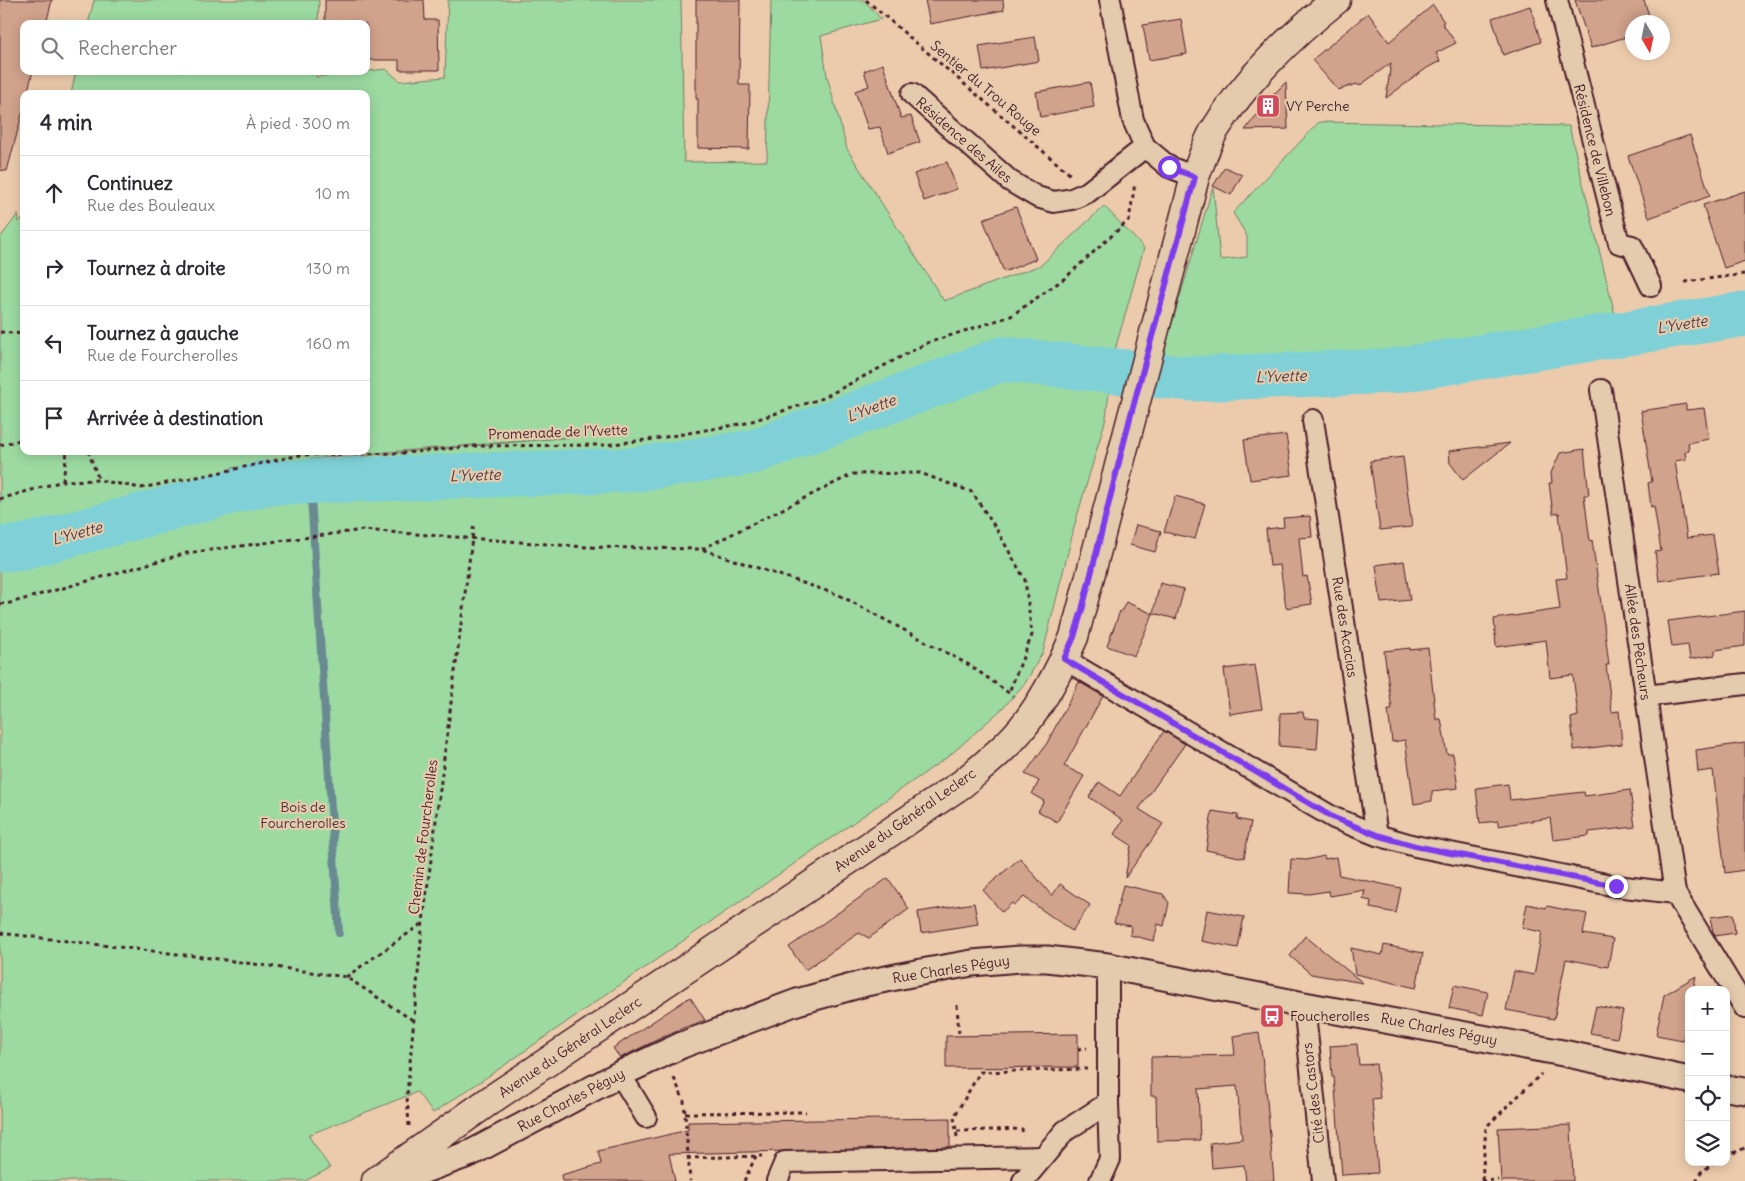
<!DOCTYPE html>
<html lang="fr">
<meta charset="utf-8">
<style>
:root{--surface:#fff;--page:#f7f7f7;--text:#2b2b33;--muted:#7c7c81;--line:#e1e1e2}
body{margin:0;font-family:Delius,sans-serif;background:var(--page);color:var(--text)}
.controls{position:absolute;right:15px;bottom:15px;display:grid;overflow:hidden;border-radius:10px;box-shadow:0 2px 12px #0003}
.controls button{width:45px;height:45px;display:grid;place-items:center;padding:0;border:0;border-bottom:1px solid var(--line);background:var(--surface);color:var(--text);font:25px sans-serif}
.compass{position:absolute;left:1625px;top:15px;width:45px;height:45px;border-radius:50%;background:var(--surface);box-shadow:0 2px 12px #0003;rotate:171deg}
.stop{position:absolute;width:15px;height:15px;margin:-11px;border:4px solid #7c3aed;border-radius:50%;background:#fff}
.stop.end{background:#7c3aed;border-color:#fff;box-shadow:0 1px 5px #0008}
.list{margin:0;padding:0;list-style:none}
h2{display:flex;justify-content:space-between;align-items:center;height:65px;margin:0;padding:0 20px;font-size:21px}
h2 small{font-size:16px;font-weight:400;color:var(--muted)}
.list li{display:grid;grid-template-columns:32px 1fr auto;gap:15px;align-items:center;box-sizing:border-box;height:75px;padding:0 20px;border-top:1px solid var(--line)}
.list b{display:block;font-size:19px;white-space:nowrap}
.list p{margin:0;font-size:16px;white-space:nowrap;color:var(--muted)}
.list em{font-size:16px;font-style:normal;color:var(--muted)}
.icon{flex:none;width:28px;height:28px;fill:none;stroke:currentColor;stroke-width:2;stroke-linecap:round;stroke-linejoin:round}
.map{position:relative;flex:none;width:1745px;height:1181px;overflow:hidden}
.search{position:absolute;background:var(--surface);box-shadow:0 2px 12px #0003;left:20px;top:20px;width:350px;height:55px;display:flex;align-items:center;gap:12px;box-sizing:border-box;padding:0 18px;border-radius:10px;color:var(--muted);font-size:19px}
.panel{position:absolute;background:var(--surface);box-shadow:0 2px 12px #0003;left:20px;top:90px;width:350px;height:365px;border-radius:10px}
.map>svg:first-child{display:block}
.green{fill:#9cdaa1;stroke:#737c66;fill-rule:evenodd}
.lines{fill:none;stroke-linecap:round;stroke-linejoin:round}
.stream{stroke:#6a8a92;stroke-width:8}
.river{stroke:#7fd1d7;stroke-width:45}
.building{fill:#d1a28c;stroke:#4a1f2b}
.minor-casing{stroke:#4a1f2b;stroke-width:24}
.tertiary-casing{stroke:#4a1f2b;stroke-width:29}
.secondary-casing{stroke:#4a1f2b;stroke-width:31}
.path{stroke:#4a1f2b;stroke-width:3;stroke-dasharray:4 4;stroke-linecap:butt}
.minor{stroke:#e5cbad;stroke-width:20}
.tertiary{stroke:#e5cbad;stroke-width:25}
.secondary{stroke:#e5cbad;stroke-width:28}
.route{stroke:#7c3aed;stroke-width:6}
.labels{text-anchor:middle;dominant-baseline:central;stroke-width:4.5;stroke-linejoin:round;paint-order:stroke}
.street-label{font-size:14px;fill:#4a1f2b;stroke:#e5cbad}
.poi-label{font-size:14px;fill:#4a1f2b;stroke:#e5cbad;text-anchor:start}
.park-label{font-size:14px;fill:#523237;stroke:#e5cbad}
.water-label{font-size:15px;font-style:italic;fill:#523a45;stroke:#e5cbad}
</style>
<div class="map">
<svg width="1745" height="1181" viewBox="0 0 1745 1181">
<rect width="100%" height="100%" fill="#eccbac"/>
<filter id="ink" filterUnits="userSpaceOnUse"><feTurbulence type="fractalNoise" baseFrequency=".02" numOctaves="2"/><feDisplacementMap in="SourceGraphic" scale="10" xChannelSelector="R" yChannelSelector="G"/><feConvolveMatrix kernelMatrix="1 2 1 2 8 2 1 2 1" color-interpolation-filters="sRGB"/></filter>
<g filter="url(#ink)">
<g class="green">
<polygon points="94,0 319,0 318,24 88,24"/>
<path d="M448,0H681L684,162L767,161L771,0H864L881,19L821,36L827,76L847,149L944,301L1041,265L1104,206L1144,248L1113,357L1106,418L1076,520L1043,652L1026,682L1003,708L949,756L499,1069L433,1113L417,1092L308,1135L330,1168L305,1181H0V238L18,214L19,222L24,217V451H366V94H71L76,71H316V77L386,69L400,81L445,77ZM571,437L231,468L339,456Z"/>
<polygon points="1319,122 1569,126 1615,315 1391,353 1230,373 1159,367 1213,186 1220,260 1247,257 1247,236 1233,213"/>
</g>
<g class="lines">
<polyline class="stream" points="310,481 339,933"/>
<polyline class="river" points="0,549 23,547 265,483 631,470 753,452 1002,359 1192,379 1393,371 1745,314"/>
</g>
<g class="building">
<polygon points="0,0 52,0 46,24 24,24 24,71 33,71 27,94 24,94 24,107 7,171 0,170"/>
<polygon points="325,0 424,0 425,20 438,20 439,70 399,70 399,60 366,60 366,24 325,24"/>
<polygon points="696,0 740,0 739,85 750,85 749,149 698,148 698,99 696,99"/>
<polygon points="925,0 1003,0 1004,10 930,24"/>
<polygon points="1575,0 1644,0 1651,22 1632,22 1632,35 1591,48"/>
<polygon points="1433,5 1444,22 1442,23 1456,43 1436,53 1440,61 1427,68 1386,98 1391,63 1359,86 1357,84 1338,90 1312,60 1368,13 1389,42"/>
<polygon points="1530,6 1541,42 1503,55 1492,18"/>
<polygon points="1181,19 1187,54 1149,60 1143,25"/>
<polygon points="1035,37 1039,61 983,71 979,46"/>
<polygon points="883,64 901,118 911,116 920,142 888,153 880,127 868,129 855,91 869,86 864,71"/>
<polygon points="1090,82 1094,107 1040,117 1036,92"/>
<polygon points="1286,82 1288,129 1245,130 1270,98"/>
<polygon points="1690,135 1710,196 1649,218 1628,156"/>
<polygon points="947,162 957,189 924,201 914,174"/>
<polygon points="1225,167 1242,175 1231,195 1213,186"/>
<polygon points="1745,191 1745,261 1724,268 1703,205"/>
<polygon points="1016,207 1036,259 1004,272 983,219"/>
<polygon points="1686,404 1686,410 1704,408 1709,439 1688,443 1689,451 1685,452 1686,459 1675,461 1687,538 1713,535 1719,573 1659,581 1655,552 1661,551 1654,506 1651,507 1648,483 1652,482 1641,411"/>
<polygon points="1286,435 1292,475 1250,480 1244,440"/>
<polygon points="1510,443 1463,480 1450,463 1449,451"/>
<polygon points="1584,449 1589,495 1584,495 1590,541 1592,540 1605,632 1609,665 1606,665 1612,712 1619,711 1622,744 1574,750 1571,718 1578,716 1573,675 1550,678 1546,640 1496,647 1494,619 1560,609 1556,579 1567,578 1559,513 1553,514 1549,483 1552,483 1551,473 1560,453"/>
<polygon points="1403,457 1412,527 1380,530 1370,461"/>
<polygon points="1175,496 1205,504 1195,539 1164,532"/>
<polygon points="1310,516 1312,537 1299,538 1303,577 1307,576 1312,604 1286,608 1280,565 1270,566 1266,529 1284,527 1283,518"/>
<polygon points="1136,525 1161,531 1155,552 1130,545"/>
<polygon points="1404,561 1410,600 1381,603 1376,565"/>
<polygon points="1160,583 1184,589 1176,619 1153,613"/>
<polygon points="1126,602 1153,614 1134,656 1107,646 1120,611 1121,612"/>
<polygon points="1745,611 1745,646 1715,650 1715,655 1690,659 1688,645 1672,647 1668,621"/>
<polygon points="1410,648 1410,650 1428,648 1436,719 1441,719 1447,754 1453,754 1458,788 1432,791 1432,801 1414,804 1405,740 1392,742 1388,710 1392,710 1384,651"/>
<polygon points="1255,665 1262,709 1230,714 1224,669"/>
<polygon points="1079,682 1103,696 1064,766 1084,776 1057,822 1038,811 1044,801 1032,794 1039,781 1025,774 1047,743"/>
<polygon points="1303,712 1304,718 1319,719 1317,749 1279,746 1280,713"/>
<polygon points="1164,731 1185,744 1139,809 1163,824 1125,878 1131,845 1114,834 1123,820 1089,797 1099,782 1120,796"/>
<polygon points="1745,743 1745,870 1725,873 1713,770 1698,772 1696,750"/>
<polygon points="1508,784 1510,800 1584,792 1585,796 1630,790 1635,827 1589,832 1589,836 1553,840 1550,818 1498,826 1498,821 1480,823 1476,788"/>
<polygon points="1212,811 1238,815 1237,819 1251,822 1244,858 1206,850"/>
<polygon points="1324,856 1325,859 1336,857 1339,875 1401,888 1396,913 1370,908 1371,901 1363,899 1365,890 1330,896 1329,891 1308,894 1289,893 1291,859 1306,860"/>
<polygon points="1020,858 1052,896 1060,884 1090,905 1072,931 1024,897 1015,905 1012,903 1002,912 983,890"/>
<polygon points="888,878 909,909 869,938 859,933 805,970 789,947"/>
<polygon points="1123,885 1163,894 1169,903 1164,926 1158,924 1154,941 1130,935 1131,926 1114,923"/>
<polygon points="974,903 978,924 921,933 918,912"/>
<polygon points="1527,904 1546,908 1547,906 1587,914 1583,934 1613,939 1608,967 1566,959 1554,1019 1506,1010 1514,971 1534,975 1542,932 1522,928"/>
<polygon points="1207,910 1244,917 1238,948 1201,941"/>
<polygon points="1733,914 1735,933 1715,936 1713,932 1710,917"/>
<polygon points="1305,936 1363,983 1311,974 1290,956"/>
<polygon points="1384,945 1423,953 1416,988 1355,974 1351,948 1382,955"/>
<polygon points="1696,976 1693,990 1689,990 1689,1011 1683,1040 1656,1035 1664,995"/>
<polygon points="1454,985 1488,992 1483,1015 1449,1008"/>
<polygon points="690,997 705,1020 675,1031 620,1058 613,1048"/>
<polygon points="1596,1006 1623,1011 1617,1038 1590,1033"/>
<polygon points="1259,1032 1266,1089 1274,1181 1246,1181 1244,1165 1212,1168 1210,1143 1242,1139 1237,1086 1198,1089 1200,1140 1157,1141 1156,1096 1151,1096 1151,1057 1235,1055 1233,1036"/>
<polygon points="1078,1034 1078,1067 946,1068 946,1036"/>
<polygon points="1357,1044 1359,1065 1376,1064 1380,1098 1372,1099 1378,1173 1342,1175 1334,1077 1332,1077 1330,1046"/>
<polygon points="950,1118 950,1147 669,1154 675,1181 562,1181 561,1175 601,1164 598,1151 688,1130 688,1122"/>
<polygon points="1571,1125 1573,1181 1501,1181 1498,1128"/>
</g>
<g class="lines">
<defs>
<g id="minor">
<polyline points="1110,0 1133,120 1145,147 1169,167 1195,177"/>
<polyline points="1557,0 1619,243 1632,246 1651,286"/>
<polyline points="912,94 1010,181 1037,197 1054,202 1072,199 1088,192 1145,147"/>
<polyline points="1601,390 1675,893 1745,1008"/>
<polyline points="1313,420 1377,835"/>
<polyline points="1064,659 1334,818 1377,835 1415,846 1616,886 1675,893"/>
<polyline points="1646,696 1745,684"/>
<polyline points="1304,1005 1323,1181"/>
<polyline points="620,1074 646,1117"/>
<polyline points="777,1181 785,1162 1043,1157"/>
<polyline points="1023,1181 1065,1131 1108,1103 1108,966"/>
<polyline points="1100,1181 1110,1159 1108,1103"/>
</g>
<g id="tertiary">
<polyline points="1726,1088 1745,1091"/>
<polyline points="394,1181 471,1153 620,1074 682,1045 797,1002 866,983 916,973 972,963 1020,959 1047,959 1108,966 1304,1005 1563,1053 1689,1080"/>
</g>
<path id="secondary" d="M376,1181L492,1099L962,784C983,766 1005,749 1022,728C1044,701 1060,669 1074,637L1195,177C1201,162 1206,145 1214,131C1246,79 1289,38 1336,0"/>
</defs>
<use href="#minor" class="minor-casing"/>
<use href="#tertiary" class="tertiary-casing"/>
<use href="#secondary" class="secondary-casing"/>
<g class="path">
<polyline points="866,0 1072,176"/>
<polyline points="1685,282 1745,274"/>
<polyline points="0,332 24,334"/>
<polyline points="0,445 24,439"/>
<polyline points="88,451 99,480"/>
<polyline points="63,481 67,451"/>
<polyline points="0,499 63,481 99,480 141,488 212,474 300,455 405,453 476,446 604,445 654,439 746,423 823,398 927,343 1011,316 1065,278 1129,220 1135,183"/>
<polyline points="702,549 853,474 920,473 972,492 997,530 1025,580 1032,635 1009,692"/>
<polyline points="0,604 10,603 187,553 363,530 586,547 701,549 839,595 971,666 1013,696"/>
<polyline points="0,933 211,958 346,977 414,1021"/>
<polyline points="346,977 423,923"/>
<polyline points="957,1005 959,1036"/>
<polyline points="1078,1049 1087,1048"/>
<polyline points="674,1078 684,1101 690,1181"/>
<polyline points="685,1113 806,1112"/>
<polyline points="409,1126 407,1095 422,930 474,523"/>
<polyline points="957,1131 1022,1129 1023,1136"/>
<polyline points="957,1137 954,1117 980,1072 1087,1069"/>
<polyline points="1726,1156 1745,1148"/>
<polyline points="687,1158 762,1156"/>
<polyline points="1482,1180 1486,1127 1541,1074"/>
<polyline points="744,1181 756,1156"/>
<polyline points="1481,1181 1498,1180"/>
<polyline points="1696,1181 1701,1172 1715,1162"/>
</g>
<use href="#minor" class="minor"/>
<use href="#tertiary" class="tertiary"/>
<use href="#secondary" class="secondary"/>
</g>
</g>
<g class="lines" filter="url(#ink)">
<polyline class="route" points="1169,167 1195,177 1130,418 1082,610 1074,637 1064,659 1334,818 1377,835 1415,846 1616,886"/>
</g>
<defs>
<symbol id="building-square" viewBox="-11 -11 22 22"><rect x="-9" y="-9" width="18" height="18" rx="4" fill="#d1495b" stroke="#e5cbad"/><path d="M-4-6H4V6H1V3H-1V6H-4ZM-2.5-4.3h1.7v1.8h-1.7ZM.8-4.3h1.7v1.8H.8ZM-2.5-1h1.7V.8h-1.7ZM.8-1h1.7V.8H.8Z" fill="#fff"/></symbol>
<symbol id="bus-square" viewBox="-11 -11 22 22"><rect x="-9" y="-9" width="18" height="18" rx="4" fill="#d1495b" stroke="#e5cbad"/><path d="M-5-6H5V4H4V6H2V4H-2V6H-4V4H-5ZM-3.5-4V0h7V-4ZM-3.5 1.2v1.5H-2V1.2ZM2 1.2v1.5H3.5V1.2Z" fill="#fff"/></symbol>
</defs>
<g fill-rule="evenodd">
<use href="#building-square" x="1254" y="92" width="28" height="28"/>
<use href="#bus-square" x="1258" y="1002" width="28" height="28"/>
</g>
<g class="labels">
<g class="street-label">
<text transform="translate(986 88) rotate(40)">Sentier du Trou Rouge</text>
<text transform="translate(964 140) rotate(41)">Résidence des Ailes</text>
<text transform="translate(1595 150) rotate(76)">Résidence de Villebon</text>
<text transform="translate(558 432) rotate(-2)">Promenade de l'Yvette</text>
<text transform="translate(1345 627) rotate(81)">Rue des Acacias</text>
<text transform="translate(1638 642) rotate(82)">Allée des Pêcheurs</text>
<text transform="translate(905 820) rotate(-35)">Avenue du Général Leclerc</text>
<text transform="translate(423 837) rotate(-83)">Chemin de Fourcherolles</text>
<text transform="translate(951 969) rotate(-9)">Rue Charles Péguy</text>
<text transform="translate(1439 1029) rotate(11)">Rue Charles Péguy</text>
<text transform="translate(570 1047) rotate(-34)">Avenue du Général Leclerc</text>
<text transform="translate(1313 1093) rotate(-97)">Cité des Castors</text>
<text transform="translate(571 1100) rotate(-28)">Rue Charles Péguy</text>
</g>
<g class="poi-label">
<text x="1286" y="106">VY Perche</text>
<text x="1290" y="1016">Foucherolles</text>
</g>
<g class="park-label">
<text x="303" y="807">Bois de<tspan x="303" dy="16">Fourcherolles</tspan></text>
</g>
<g class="water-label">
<text transform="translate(1682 324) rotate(-9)">L'Yvette</text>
<text transform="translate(1281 376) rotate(-2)">L'Yvette</text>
<text transform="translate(871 408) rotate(-21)">L'Yvette</text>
<text transform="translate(475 475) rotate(-2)">L'Yvette</text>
<text transform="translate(77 533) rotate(-15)">L'Yvette</text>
</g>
</g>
</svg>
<div class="controls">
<button>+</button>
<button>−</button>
<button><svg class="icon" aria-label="locate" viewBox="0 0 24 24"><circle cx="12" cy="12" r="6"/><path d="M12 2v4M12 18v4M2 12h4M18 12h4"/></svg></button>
<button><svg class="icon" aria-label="layers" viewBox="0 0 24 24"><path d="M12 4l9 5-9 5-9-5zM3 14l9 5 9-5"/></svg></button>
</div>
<svg class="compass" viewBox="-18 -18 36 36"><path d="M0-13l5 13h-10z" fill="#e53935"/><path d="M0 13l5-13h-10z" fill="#7c7c81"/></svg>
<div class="stop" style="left:1169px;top:167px"></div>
<div class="stop end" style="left:1616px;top:886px"></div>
<div class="search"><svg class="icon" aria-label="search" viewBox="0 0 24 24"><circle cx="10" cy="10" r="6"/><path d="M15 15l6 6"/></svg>Rechercher</div>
<section class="panel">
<h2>4 min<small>À pied · 300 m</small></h2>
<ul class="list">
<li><svg class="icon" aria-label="ahead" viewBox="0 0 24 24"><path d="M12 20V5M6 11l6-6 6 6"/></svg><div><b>Continuez</b><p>Rue des Bouleaux</p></div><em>10 m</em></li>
<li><svg class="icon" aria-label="right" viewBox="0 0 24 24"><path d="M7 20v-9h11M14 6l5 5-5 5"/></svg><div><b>Tournez à droite</b></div><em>130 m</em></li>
<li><svg class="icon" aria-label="left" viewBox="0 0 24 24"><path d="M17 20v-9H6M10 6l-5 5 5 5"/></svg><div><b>Tournez à gauche</b><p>Rue de Fourcherolles</p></div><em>160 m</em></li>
<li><svg class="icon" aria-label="arrive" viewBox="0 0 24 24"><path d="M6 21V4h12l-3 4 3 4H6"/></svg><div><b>Arrivée à destination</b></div></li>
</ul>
</section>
</div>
